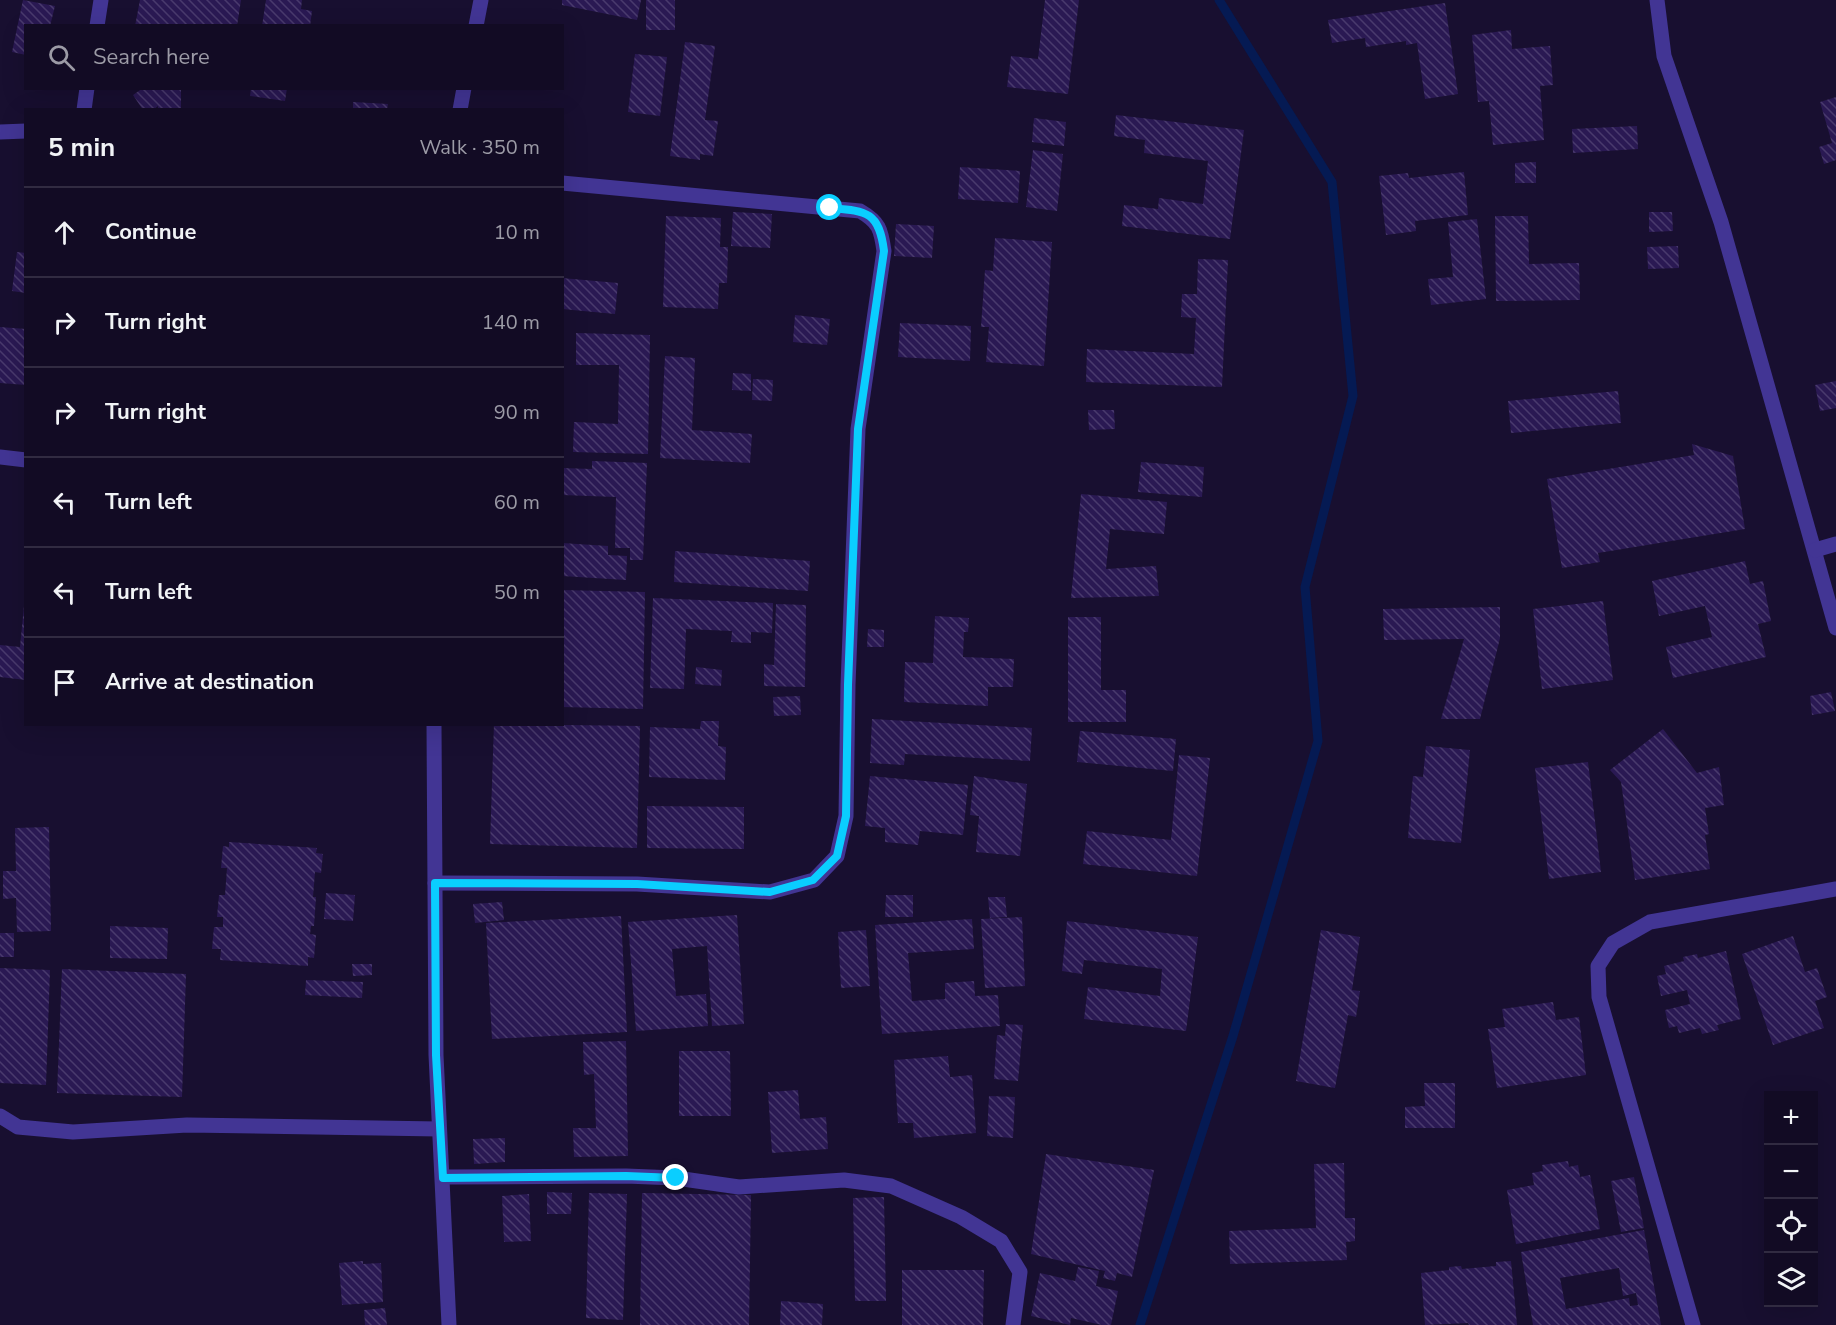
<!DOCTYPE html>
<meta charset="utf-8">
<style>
:root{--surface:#120b24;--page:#1f1931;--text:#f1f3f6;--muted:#9c9ba6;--line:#312b41}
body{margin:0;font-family:"Nunito Sans",sans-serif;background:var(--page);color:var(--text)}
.controls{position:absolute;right:18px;bottom:18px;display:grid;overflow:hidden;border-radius:0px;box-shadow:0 6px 24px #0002}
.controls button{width:54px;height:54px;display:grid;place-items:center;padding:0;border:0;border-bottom:2px solid var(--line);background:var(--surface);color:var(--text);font:30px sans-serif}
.stop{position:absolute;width:18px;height:18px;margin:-14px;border:4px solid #0aceff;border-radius:50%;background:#fff}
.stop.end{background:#0aceff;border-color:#fff;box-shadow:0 2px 6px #0008}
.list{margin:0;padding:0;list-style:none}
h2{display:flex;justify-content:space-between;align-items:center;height:78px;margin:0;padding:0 24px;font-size:26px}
h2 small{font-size:20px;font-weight:400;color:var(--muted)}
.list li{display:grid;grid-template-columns:39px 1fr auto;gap:18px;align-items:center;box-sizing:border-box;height:90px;padding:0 24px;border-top:2px solid var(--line)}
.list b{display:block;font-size:22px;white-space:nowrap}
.list em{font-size:20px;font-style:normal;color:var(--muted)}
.icon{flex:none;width:33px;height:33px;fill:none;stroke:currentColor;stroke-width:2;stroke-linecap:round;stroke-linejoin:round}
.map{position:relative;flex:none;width:1836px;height:1325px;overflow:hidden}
.search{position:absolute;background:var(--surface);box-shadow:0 6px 24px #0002;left:24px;top:24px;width:540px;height:66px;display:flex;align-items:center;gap:15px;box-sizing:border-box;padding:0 21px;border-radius:0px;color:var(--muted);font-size:22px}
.panel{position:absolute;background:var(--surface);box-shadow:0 6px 24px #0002;left:24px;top:108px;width:540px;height:618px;border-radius:0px}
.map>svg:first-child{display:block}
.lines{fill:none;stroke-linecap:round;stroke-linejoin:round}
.stream{stroke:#051a53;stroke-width:9}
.building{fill:url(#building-back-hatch);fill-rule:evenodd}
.street{stroke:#423594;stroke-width:15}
.route{stroke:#0aceff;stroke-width:8}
</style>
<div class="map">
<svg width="1836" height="1325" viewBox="0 0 1836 1325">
<defs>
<pattern id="building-back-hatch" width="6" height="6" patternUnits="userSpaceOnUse" patternTransform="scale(1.5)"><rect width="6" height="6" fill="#2a1953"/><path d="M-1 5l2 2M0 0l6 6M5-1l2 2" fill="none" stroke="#493a6d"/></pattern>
</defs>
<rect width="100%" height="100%" fill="#180f30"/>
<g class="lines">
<polyline class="stream" points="1140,1325 1233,1036 1318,741 1305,587 1353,396 1332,182 1219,0"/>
</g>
<g class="building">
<polygon points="23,0 55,6 50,26 26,26 26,55 12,52"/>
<polygon points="140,0 241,0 237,26 135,26"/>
<polygon points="266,0 302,0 301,9 312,11 310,26 262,26"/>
<polygon points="562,0 641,0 637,20 562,5"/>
<rect x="646" y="0" width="29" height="30"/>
<polygon points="1045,0 1079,0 1068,94 1007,87 1011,56 1038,59"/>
<polygon points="1445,3 1458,94 1425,99 1417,43 1406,45 1406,41 1366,47 1365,38 1332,43 1328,20"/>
<polygon points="1511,30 1512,49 1550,46 1553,85 1540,86 1544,140 1493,145 1489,101 1478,102 1472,35"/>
<polygon points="685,42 715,46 705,120 718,121 713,156 700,154 700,160 670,156"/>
<polygon points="635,54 667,57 660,116 628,112"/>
<polygon points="143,88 181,88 181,110 158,110 158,106 153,110 143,110 133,95"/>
<polygon points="251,88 287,88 285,101 250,96"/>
<polygon points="1836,97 1836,160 1824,164 1819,147 1832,143 1820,102"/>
<polygon points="353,102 388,104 387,110 353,110"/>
<polygon points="1116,115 1244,130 1230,239 1122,226 1124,205 1158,209 1159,198 1203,204 1208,161 1144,153 1145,140 1114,136"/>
<polygon points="1034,118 1066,122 1064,146 1032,142"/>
<polygon points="1637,126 1638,149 1573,153 1572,129"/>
<polygon points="1033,150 1063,154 1057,211 1026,207"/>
<polygon points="1536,162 1536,183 1515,183 1515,163"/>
<polygon points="960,167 1020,171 1018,203 958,199"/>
<polygon points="1464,172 1468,215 1415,221 1416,231 1386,235 1379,176 1408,173 1409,178"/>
<polygon points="733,212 772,214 770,248 731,246"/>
<polygon points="1649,212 1672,212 1673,231 1649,232"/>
<polygon points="666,216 721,218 720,247 728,247 727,283 719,283 718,309 663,307"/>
<polygon points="1495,216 1528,216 1529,264 1579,263 1580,300 1496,301"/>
<polygon points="1477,219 1486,299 1431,305 1428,279 1453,277 1448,222"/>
<polygon points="896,224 934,226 932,258 894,256"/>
<polygon points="995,238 1052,242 1044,366 986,362 989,327 981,327 985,270 993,271"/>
<polygon points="1678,246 1679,268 1648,269 1647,247"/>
<polygon points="17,252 26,253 26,293 12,291"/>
<polygon points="1198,259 1228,260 1222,387 1086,382 1087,349 1194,354 1196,318 1181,317 1182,294 1197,294"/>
<polygon points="562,278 618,283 615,314 562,309"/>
<polygon points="795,315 830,319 827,345 793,342"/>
<polygon points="900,323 971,326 970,361 898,357"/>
<polygon points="0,327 26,329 26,385 0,383"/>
<polygon points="576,333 650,335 648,454 573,452 574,422 618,424 619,365 576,365"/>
<polygon points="665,356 695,358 692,430 752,434 750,463 660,458"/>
<polygon points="733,373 751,374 751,391 732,390"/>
<polygon points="753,379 773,380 772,401 752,400"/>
<polygon points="1836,381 1836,408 1820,411 1815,385"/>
<polygon points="1618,391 1621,423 1511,433 1508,401"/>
<polygon points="1088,410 1114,410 1115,429 1089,430"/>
<polygon points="1692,444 1733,456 1745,529 1598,553 1600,562 1562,568 1547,479 1694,455"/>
<polygon points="592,461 647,463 643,560 630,560 630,548 615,548 616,497 562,495 562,468 592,469"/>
<polygon points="1141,462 1204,467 1202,497 1138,492"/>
<polygon points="1081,494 1167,502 1164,534 1110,529 1106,569 1156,566 1159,596 1071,598"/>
<polygon points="562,543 608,546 608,555 627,556 626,580 562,576"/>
<polygon points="675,551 810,561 808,591 674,582"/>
<polygon points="1745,561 1750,584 1763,581 1771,621 1758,624 1766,657 1673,678 1666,647 1712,637 1705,606 1659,616 1652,581"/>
<polygon points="562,590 645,592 643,709 562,707"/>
<polygon points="653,598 773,603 772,633 751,632 751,643 731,642 732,631 686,629 684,689 650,688"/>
<polygon points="1603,601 1613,680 1542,689 1533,609"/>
<polygon points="776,604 806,605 805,687 764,686 764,664 774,665"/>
<polygon points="24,606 26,606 26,680 0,677 0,645 20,647"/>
<polygon points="1500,607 1500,638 1480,719 1441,719 1464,639 1384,640 1383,609"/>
<polygon points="935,616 969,618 968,632 964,632 963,657 1014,659 1013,687 988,687 988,706 904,702 905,662 933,663"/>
<polygon points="1068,617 1101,617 1101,690 1126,690 1126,722 1068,722"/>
<polygon points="868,629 884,630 884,647 867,647"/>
<polygon points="696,667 722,670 721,686 695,684"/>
<polygon points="1831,692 1835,711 1812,715 1810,696"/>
<polygon points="800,696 801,715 774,716 773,697"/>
<polygon points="872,719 1032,728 1030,761 905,754 904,765 870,763"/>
<polygon points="701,721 719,721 718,746 726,747 725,780 649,777 650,727 700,729"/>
<polygon points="494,724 640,726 637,848 490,844"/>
<polygon points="1663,729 1697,773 1719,767 1724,805 1705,808 1709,834 1705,835 1710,869 1635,880 1621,782 1610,770"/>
<polygon points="1080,731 1176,739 1173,771 1077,762"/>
<polygon points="1426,746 1470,750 1461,843 1408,838 1413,776 1423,777"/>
<polygon points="1179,755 1210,758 1197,876 1083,864 1087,831 1171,840"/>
<polygon points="1588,762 1601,872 1549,879 1535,768"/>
<polygon points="870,776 968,785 963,835 920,831 918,845 885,842 885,828 865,826"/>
<polygon points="974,776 1027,784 1020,856 976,852 979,816 970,815"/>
<polygon points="647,806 744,807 744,849 647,848"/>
<polygon points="49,827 51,931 17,932 16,898 3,899 3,871 16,871 15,828"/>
<polygon points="229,842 317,848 316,853 323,854 321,873 315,872 313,897 316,897 314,926 311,926 310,934 316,935 314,958 308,957 308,966 220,960 221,949 212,949 214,927 223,927 223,917 217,917 219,895 225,895 227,868 221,868 223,846 229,847"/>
<polygon points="326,893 355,895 353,921 324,919"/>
<polygon points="886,895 913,895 913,917 885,917"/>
<polygon points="988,897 1005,897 1007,917 990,918"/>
<polygon points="502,902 504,920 475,923 473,904"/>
<polygon points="737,915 744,1024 712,1026 707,946 672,949 676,996 706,994 708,1026 636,1031 628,922"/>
<polygon points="621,916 627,1032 492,1039 486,923"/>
<polygon points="1022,917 1025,986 985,988 981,919"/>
<polygon points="972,919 974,949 908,953 912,1001 945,999 945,983 974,981 975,996 998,995 1000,1026 882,1034 875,925"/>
<polygon points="1067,921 1198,937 1186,1031 1084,1019 1088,987 1160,996 1162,969 1084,960 1082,974 1062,971"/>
<polygon points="110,926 168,928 167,959 110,958"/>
<polygon points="866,930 870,986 841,988 838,932"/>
<polygon points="1321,930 1360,937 1352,990 1360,991 1356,1017 1348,1015 1335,1088 1296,1081"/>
<rect x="0" y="933" width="14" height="24"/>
<polygon points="1793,936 1805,972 1817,968 1827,997 1815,1001 1824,1028 1773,1045 1742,954"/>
<polygon points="1726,951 1741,1019 1717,1025 1719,1030 1702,1034 1700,1028 1679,1033 1677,1026 1669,1028 1665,1010 1690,1004 1687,990 1661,996 1657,976 1666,974 1664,966 1684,961 1683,957 1697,954 1698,958"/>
<polygon points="352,964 372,964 372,975 353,976"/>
<polygon points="0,968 50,970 46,1085 0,1083"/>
<polygon points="62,969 186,974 182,1097 57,1093"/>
<polygon points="306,980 363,982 362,998 305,995"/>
<polygon points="1553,1002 1556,1020 1579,1017 1586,1075 1497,1088 1488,1029 1505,1027 1502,1009"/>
<polygon points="1006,1024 1023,1025 1018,1081 994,1079 997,1035 1005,1036"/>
<polygon points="626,1041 628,1156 574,1157 573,1128 596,1128 594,1074 584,1075 583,1042"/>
<polygon points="679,1051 730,1051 731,1116 679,1116"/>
<polygon points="948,1056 950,1077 972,1075 976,1133 914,1138 913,1123 898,1123 894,1060"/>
<polygon points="1424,1083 1455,1083 1455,1128 1405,1128 1405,1107 1425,1106"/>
<polygon points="798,1090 800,1119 826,1117 828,1149 772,1153 768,1092"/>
<polygon points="989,1096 1015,1097 1013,1138 987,1136"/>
<polygon points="505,1138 505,1162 474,1164 473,1139"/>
<polygon points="1046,1154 1154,1170 1132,1277 1117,1273 1115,1281 1103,1278 1105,1271 1031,1254"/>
<polygon points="1568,1161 1569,1167 1578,1165 1580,1177 1590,1175 1600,1229 1516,1244 1507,1190 1534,1185 1532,1173 1543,1171 1542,1165"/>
<polygon points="1344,1163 1345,1218 1355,1218 1355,1241 1346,1242 1347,1260 1230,1264 1229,1231 1316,1228 1314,1164"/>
<polygon points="1634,1177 1644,1228 1621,1232 1611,1181"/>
<polygon points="547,1192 572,1193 571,1214 547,1214"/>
<polygon points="589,1193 627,1194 623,1320 586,1318"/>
<polygon points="642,1193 751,1195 749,1325 640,1325"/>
<polygon points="529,1194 531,1241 504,1242 502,1196"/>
<polygon points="884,1197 886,1301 855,1301 853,1198"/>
<path d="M1644,1230L1661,1325H1533L1521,1252ZM1619,1268L1623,1296L1636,1293L1638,1305L1630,1306L1629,1298L1566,1309L1560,1278Z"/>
<polygon points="363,1261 363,1264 381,1263 383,1302 342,1305 339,1263"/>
<polygon points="1511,1261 1517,1325 1469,1325 1468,1323 1425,1325 1421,1273 1449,1270 1449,1267 1461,1266 1462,1269 1496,1266 1496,1262"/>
<polygon points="1078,1267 1099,1271 1096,1286 1118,1291 1111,1325 1102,1325 1071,1318 1070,1325 1031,1316 1040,1273 1075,1281"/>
<polygon points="902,1270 984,1270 983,1325 902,1325"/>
<polygon points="781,1301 823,1304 822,1325 780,1325"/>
<polygon points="385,1308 387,1325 365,1325 364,1310"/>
</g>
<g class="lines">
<g class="street">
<polyline points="1657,0 1664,56 1721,222 1836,628"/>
<polyline points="97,26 101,0"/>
<polyline points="476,26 481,0"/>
<polyline points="84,110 87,88"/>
<polyline points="460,110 464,88"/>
<polyline points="0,132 26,131"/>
<polyline points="0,457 26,460"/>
<polyline points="1815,550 1836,544"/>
<polyline points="434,724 436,1055 449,1325"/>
<path d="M435,883L637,884L770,892L814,880L837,856L846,816L848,685L858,429L884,251C881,229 879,222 860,211L562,183"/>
<polyline points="0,1116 18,1127 73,1132 187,1125 439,1129"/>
<polyline points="443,1177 626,1176 676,1178 739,1187 844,1180 891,1186 961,1217 1001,1241 1020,1272 1013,1325"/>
<polyline points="1693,1325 1599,997 1598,966 1613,943 1650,922 1836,889"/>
</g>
</g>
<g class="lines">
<path class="route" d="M676,1178L626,1176L443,1178L436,1055L435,883L637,884L770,892L813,880L837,856L846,816L848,685L858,429L884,251C879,211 866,211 830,208"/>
</g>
</svg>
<div class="controls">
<button>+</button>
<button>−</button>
<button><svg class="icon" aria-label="locate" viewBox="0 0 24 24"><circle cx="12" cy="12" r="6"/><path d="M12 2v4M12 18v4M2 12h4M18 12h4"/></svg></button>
<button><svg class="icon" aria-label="layers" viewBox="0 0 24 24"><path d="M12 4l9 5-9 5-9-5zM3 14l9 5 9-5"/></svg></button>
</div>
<div class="stop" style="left:830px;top:208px"></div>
<div class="stop end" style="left:676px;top:1178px"></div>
<div class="search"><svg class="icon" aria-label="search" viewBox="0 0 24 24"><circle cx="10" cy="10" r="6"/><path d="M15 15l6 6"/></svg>Search here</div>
<section class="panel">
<h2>5 min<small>Walk · 350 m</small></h2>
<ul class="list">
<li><svg class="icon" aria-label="ahead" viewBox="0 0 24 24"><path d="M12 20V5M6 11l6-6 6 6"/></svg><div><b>Continue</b></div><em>10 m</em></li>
<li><svg class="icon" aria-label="right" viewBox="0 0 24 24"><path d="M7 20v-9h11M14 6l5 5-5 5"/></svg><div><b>Turn right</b></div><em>140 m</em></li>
<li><svg class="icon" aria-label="right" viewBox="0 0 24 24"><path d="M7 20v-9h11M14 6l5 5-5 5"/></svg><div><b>Turn right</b></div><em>90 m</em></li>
<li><svg class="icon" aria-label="left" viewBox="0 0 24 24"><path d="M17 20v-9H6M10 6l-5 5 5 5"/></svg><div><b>Turn left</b></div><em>60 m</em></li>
<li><svg class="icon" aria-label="left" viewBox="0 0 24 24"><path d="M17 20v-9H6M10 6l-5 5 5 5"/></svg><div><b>Turn left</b></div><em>50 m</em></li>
<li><svg class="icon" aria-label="arrive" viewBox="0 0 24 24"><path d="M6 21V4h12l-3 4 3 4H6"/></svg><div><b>Arrive at destination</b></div></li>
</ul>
</section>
</div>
